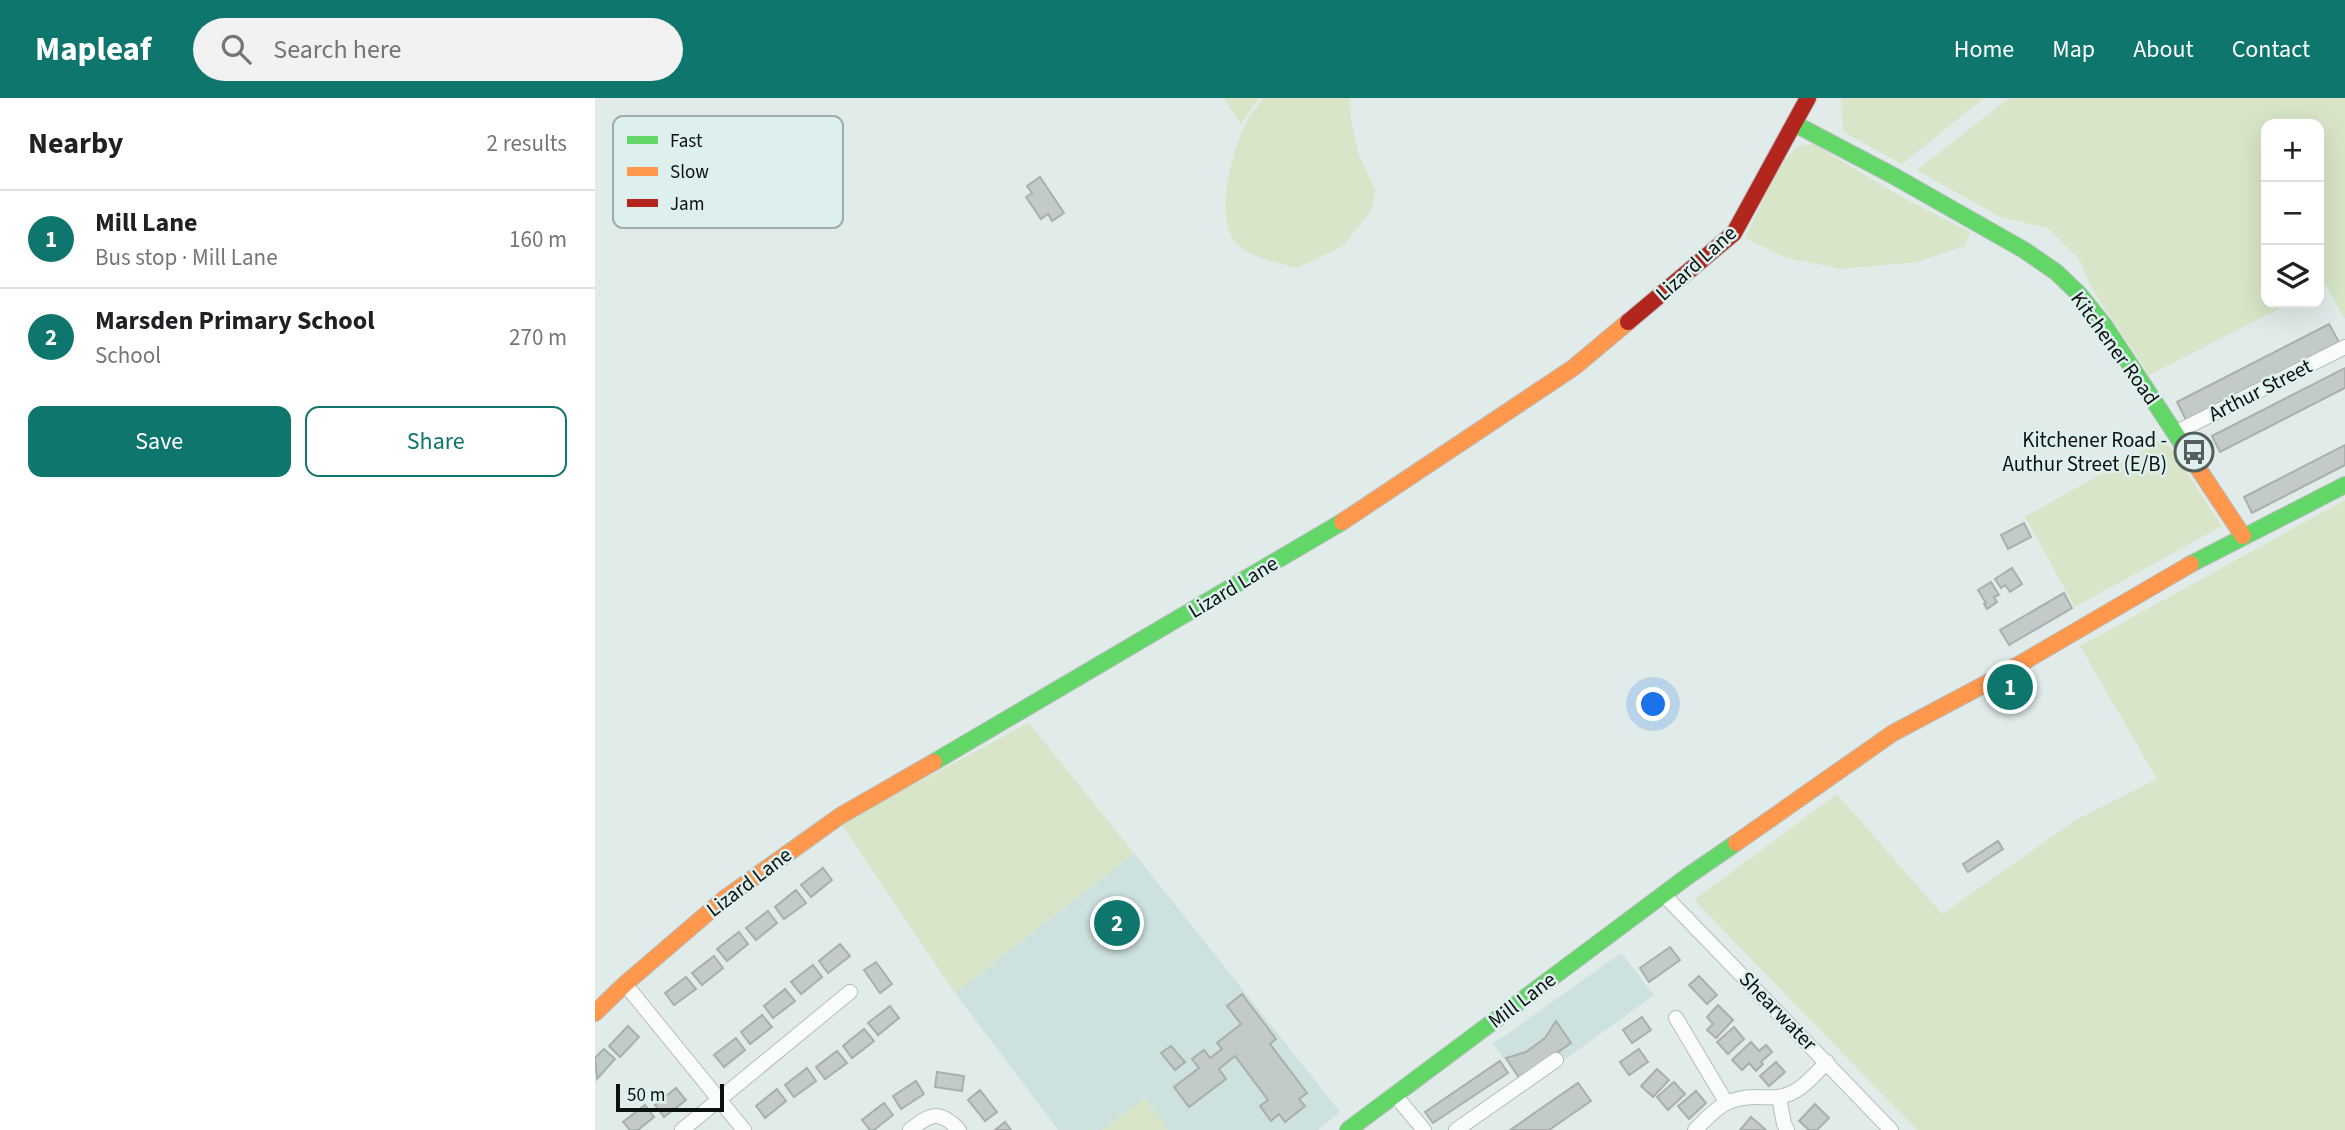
<!DOCTYPE html>
<meta charset="utf-8">
<style>
:root{--surface:#fff;--page:#f2f2f2;--text:#202124;--muted:#757577;--line:#e0e0e0;--accent:#0f766e}
body{margin:0;font-family:"Source Sans 3",sans-serif;background:var(--page);color:var(--text)}
.controls{position:absolute;right:21px;top:21px;display:grid;overflow:hidden;border-radius:14px;box-shadow:0 7px 28px #0002}
.controls button{width:63px;height:63px;display:grid;place-items:center;padding:0;border:0;border-bottom:2px solid var(--line);background:var(--surface);color:var(--text);font:35px sans-serif}
.scale{position:absolute;left:21px;bottom:18px;width:108px;box-sizing:border-box;padding-left:7px;border:4px solid #0a1110;border-top:0;font-size:19px;line-height:24px;white-space:nowrap;color:#0a1110;-webkit-text-stroke:5px #ddf0ed;paint-order:stroke}
.you{position:absolute;left:1059px;top:607px;width:24px;height:24px;margin:-18px;border:5px solid #fff;border-radius:50%;background:#1a73e8;box-shadow:0 0 0 10px #1a73e833}
.badge{display:grid;place-items:center;width:46px;height:46px;border-radius:50%;background:var(--accent);color:#fff;font-size:23px;font-weight:700}
.pin{position:absolute;translate:-50% -50%;border:4px solid #fff;box-shadow:0 2px 7px #0006}
.list{margin:0;padding:0;list-style:none}
h2{display:flex;justify-content:space-between;align-items:center;height:91px;margin:0;padding:0 28px;font-size:30px}
h2 small{font-size:23px;font-weight:400;color:var(--muted)}
.list li{display:grid;grid-template-columns:46px 1fr auto;gap:21px;align-items:center;box-sizing:border-box;height:98px;padding:0 28px;border-top:2px solid var(--line)}
.list b{display:block;font-size:26px;white-space:nowrap}
.list p{margin:0;font-size:23px;white-space:nowrap;color:var(--muted)}
.list em{font-size:23px;font-style:normal;color:var(--muted)}
.actions{display:flex;gap:14px;padding:21px 28px}
.actions a{flex:1;padding:16px 0;border:2px solid var(--accent);border-radius:14px;text-align:center;font-size:24px;color:var(--accent)}
.actions .main{background:var(--accent);color:#fff}
.icon{flex:none;width:38px;height:38px;fill:none;stroke:currentColor;stroke-width:2;stroke-linecap:round;stroke-linejoin:round}
.map{position:relative;flex:none;width:1750px;height:1032px;overflow:hidden}
header{display:flex;align-items:center;gap:42px;box-sizing:border-box;height:98px;padding:0 35px;background:var(--accent);color:#fff}
header strong{font-size:33px}
nav{display:flex;gap:38px;margin-inline-start:auto;font-size:24px}
.search{width:490px;height:63px;background:var(--page);display:flex;align-items:center;gap:18px;box-sizing:border-box;padding:0 24px;border-radius:38px;color:var(--muted);font-size:26px}
main{display:flex}
aside{flex:1;background:var(--surface)}
.map>svg:first-child{display:block}
.built{fill:#cde1de}
.green{fill:#d8e5c8}
.building{fill:#c3cbc8;stroke:#a8afac;stroke-width:2}
.lines{fill:none;stroke-linecap:round;stroke-linejoin:round}
.street-casing{stroke:#b6bdbc;stroke-width:16}
.fast-casing{stroke:#b6bdbc;stroke-width:18}
.slow-casing{stroke:#b6bdbc;stroke-width:18}
.jam-casing{stroke:#b6bdbc;stroke-width:18}
.street{stroke:#fafcfc;stroke-width:14}
.fast{stroke:#63d668;stroke-width:16}
.slow{stroke:#ff974d;stroke-width:16}
.jam{stroke:#b3261e;stroke-width:16}
.labels{text-anchor:middle;dominant-baseline:central;stroke-width:5;stroke-linejoin:round;paint-order:stroke}
.street-label{font-size:21px;fill:#0a1110;stroke:#ddf0ed}
.poi-label{font-size:21px;fill:#0a1110;stroke:#ddf0ed;text-anchor:end}
.key{fill:#ddf0ed;stroke:#9eadab;stroke-width:2}
.key-label{font-size:19px;fill:#0a1110}
</style>
<header>
<strong>Mapleaf</strong>
<div class="search"><svg class="icon" aria-label="search" viewBox="0 0 24 24"><circle cx="10" cy="10" r="6"/><path d="M15 15l6 6"/></svg>Search here</div>
<nav><a>Home</a><a>Map</a><a>About</a><a>Contact</a></nav>
</header>
<main>
<aside>
<h2>Nearby<small>2 results</small></h2>
<ul class="list">
<li><span class="badge">1</span><div><b>Mill Lane</b><p>Bus stop · Mill Lane</p></div><em>160 m</em></li>
<li><span class="badge">2</span><div><b>Marsden Primary School</b><p>School</p></div><em>270 m</em></li>
</ul>
<div class="actions"><a class="main">Save</a><a>Share</a></div>
</aside>
<div class="map">
<svg width="1750" height="1032" viewBox="0 0 1750 1032">
<rect width="100%" height="100%" fill="#e1ecea"/>
<g class="built">
<polygon points="539,755 745,1014 723,1032 463,1032 360,895"/>
<polygon points="1026,855 1059,897 968,963 962,955 924,981 898,946"/>
</g>
<g class="green">
<polygon points="628,0 664,0 646,26"/>
<path d="M668,0H755L756,23L764,57L780,92L777,111L748,148L702,170C684,165 650,159 639,142C620,114 637,56 650,27C654,18 662,9 668,0Z"/>
<polygon points="1246,0 1389,0 1307,66 1248,34"/>
<polygon points="1414,0 1750,0 1750,221 1731,187 1724,191 1724,26 1671,26 1671,205 1696,205 1554,277 1496,189 1484,161 1453,130 1405,119 1322,72"/>
<path d="M1219,46L1308,100L1375,134L1370,148L1322,164L1247,171L1192,160L1150,140C1163,115 1180,72 1198,53C1204,47 1211,46 1219,46Z"/>
<polygon points="1569,340 1627,428 1480,509 1430,419"/>
<polygon points="1750,402 1750,1032 1322,1032 1099,802 1242,696 1347,816 1481,722 1562,681 1485,548"/>
<polygon points="434,625 539,755 360,895 246,725"/>
<polygon points="550,1000 573,1032 507,1032"/>
</g>
<g class="building">
<polygon points="445,79 469,115 457,123 453,116 446,121 431,99 437,95 432,88"/>
<polygon points="1734,226 1744,244 1591,322 1582,304"/>
<polygon points="1750,270 1750,290 1625,354 1617,338"/>
<polygon points="1750,347 1750,367 1657,415 1649,399"/>
<polygon points="1429,425 1436,439 1413,451 1406,437"/>
<polygon points="1417,470 1427,486 1415,494 1410,487 1406,490 1400,481"/>
<polygon points="1396,484 1404,497 1399,499 1402,504 1392,511 1389,506 1391,505 1383,492"/>
<polygon points="1469,495 1477,510 1414,547 1405,532"/>
<polygon points="1403,743 1408,751 1373,774 1368,766"/>
<polygon points="228,770 237,782 216,799 206,787"/>
<polygon points="201,792 211,805 189,821 180,809"/>
<polygon points="173,813 182,825 161,842 151,830"/>
<polygon points="144,834 153,846 132,863 122,851"/>
<polygon points="245,846 255,858 233,875 224,863"/>
<polygon points="1075,849 1085,862 1054,884 1045,870"/>
<polygon points="119,858 128,870 107,887 97,875"/>
<polygon points="281,864 297,886 285,895 269,872"/>
<polygon points="218,867 227,879 206,896 196,884"/>
<polygon points="1104,878 1122,897 1112,906 1094,887"/>
<polygon points="91,879 101,891 79,907 70,895"/>
<polygon points="190,891 200,903 178,920 169,908"/>
<polygon points="647,896 681,941 675,946 712,995 704,1001 710,1008 690,1024 684,1016 676,1023 665,1008 673,1002 640,958 624,971 631,981 594,1009 579,989 604,970 597,961 609,952 615,960 627,951 622,945 646,926 632,908"/>
<polygon points="1123,907 1138,922 1121,940 1112,932 1118,926 1112,919"/>
<polygon points="295,908 304,920 283,937 273,925"/>
<polygon points="167,917 177,929 155,946 146,934"/>
<polygon points="1047,919 1056,932 1037,945 1028,932"/>
<polygon points="961,923 976,945 925,981 911,960 931,954 950,940"/>
<polygon points="33,928 44,939 25,959 14,948"/>
<polygon points="1139,929 1149,941 1133,956 1122,944"/>
<polygon points="269,931 279,943 257,960 248,948"/>
<polygon points="141,940 150,952 129,969 119,957"/>
<polygon points="1156,944 1164,953 1171,947 1177,954 1166,964 1168,966 1161,973 1154,965 1147,972 1137,962"/>
<polygon points="576,948 590,964 580,972 566,955"/>
<polygon points="9,951 20,961 2,981 0,960"/>
<polygon points="1044,951 1053,964 1034,977 1025,964"/>
<polygon points="242,953 252,965 230,981 221,969"/>
<polygon points="905,963 913,975 838,1025 830,1014"/>
<polygon points="1181,964 1190,974 1174,988 1165,978"/>
<polygon points="212,970 221,983 199,999 190,987"/>
<polygon points="1062,971 1074,982 1058,999 1046,988"/>
<polygon points="342,974 369,978 367,993 340,989"/>
<polygon points="321,983 329,996 306,1011 298,998"/>
<polygon points="1079,984 1090,996 1073,1012 1062,999"/>
<polygon points="983,985 996,1003 954,1032 915,1032"/>
<polygon points="81,990 91,1002 69,1019 60,1007"/>
<polygon points="182,991 191,1003 170,1020 161,1008"/>
<polygon points="385,992 402,1014 390,1023 373,1002"/>
<polygon points="1101,993 1111,1005 1094,1021 1083,1008"/>
<polygon points="289,1005 298,1017 279,1032 275,1032 267,1022"/>
<polygon points="1220,1006 1234,1020 1222,1032 1214,1032 1204,1023"/>
<polygon points="50,1007 59,1019 43,1032 35,1032 28,1024"/>
<polygon points="1156,1019 1171,1032 1145,1032"/>
<polygon points="410,1024 416,1032 400,1032"/>
</g>
<g class="lines">
<defs>
<g id="street">
<polyline points="1580,335 1750,249"/>
<polyline points="1068,796 1296,1032"/>
<polyline points="30,886 149,1032"/>
<polyline points="1081,920 1131,1004"/>
<polyline points="799,996 829,1032"/>
<polyline points="1184,999 1189,1026 1192,1032"/>
<polyline points="87,1032 255,894"/>
<path d="M315,1032C335,1016 344,1011 364,1032"/>
<polyline points="861,1032 961,962"/>
<path d="M1100,1032C1120,1012 1130,999 1161,999C1172,999 1183,1001 1194,996C1209,990 1221,975 1232,964"/>
</g>
<g id="fast">
<polyline points="1200,26 1297,77 1429,152 1461,174 1485,197 1509,227 1595,358"/>
<polyline points="1596,466 1750,387"/>
<polyline points="339,664 747,424"/>
<polyline points="753,1032 1093,778 1141,745"/>
</g>
<g id="slow">
<polyline points="1595,358 1648,438"/>
<polyline points="747,424 978,270 1033,224"/>
<polyline points="1141,745 1298,635 1394,584 1596,466"/>
<polyline points="0,915 30,886 129,801 245,718 339,664"/>
</g>
<polyline id="jam" points="1033,224 1139,135 1213,0"/>
</defs>
<use href="#street" class="street-casing"/>
<use href="#fast" class="fast-casing"/>
<use href="#slow" class="slow-casing"/>
<use href="#jam" class="jam-casing"/>
<use href="#street" class="street"/>
<use href="#fast" class="fast"/>
<use href="#slow" class="slow"/>
<use href="#jam" class="jam"/>
</g>
<defs>
<symbol id="bus-ring" viewBox="-11 -11 22 22"><circle r="9.5" fill="#ddf0ed" stroke="#555e5c" stroke-width="1.5"/><path d="M-5-6H5V4H4V6H2V4H-2V6H-4V4H-5ZM-3.5-4V0h7V-4ZM-3.5 1.2v1.5H-2V1.2ZM2 1.2v1.5H3.5V1.2Z" fill="#555e5c"/></symbol>
</defs>
<g fill-rule="evenodd">
<use href="#bus-ring" x="1577" y="332" width="44" height="44"/>
</g>
<g class="labels">
<g class="street-label">
<text transform="translate(1101 165) rotate(-42)">Lizard Lane</text>
<text transform="translate(1520 250) rotate(54)">Kitchener Road</text>
<text transform="translate(1665 292) rotate(-27)">Arthur Street</text>
<text transform="translate(638 489) rotate(-31)">Lizard Lane</text>
<text transform="translate(154 784) rotate(-37)">Lizard Lane</text>
<text transform="translate(927 902) rotate(-37)">Mill Lane</text>
<text transform="translate(1183 913) rotate(46)">Shearwater</text>
</g>
<g class="poi-label">
<text x="1572" y="342">Kitchener Road -<tspan x="1572" dy="24">Authur Street (E/B)</tspan></text>
</g>
</g>
<rect x="18" y="18" width="230" height="112" rx="10" class="key"/>
<rect x="32" y="38" width="31" height="8" fill="#63d668"/>
<rect x="32" y="69" width="31" height="9" fill="#ff974d"/>
<rect x="32" y="101" width="31" height="8" fill="#b3261e"/>
<g class="key-label">
<text x="75" y="49">Fast</text>
<text x="75" y="80">Slow</text>
<text x="75" y="112">Jam</text>
</g>
</svg>
<div class="controls">
<button>+</button>
<button>−</button>
<button><svg class="icon" aria-label="layers" viewBox="0 0 24 24"><path d="M12 4l9 5-9 5-9-5zM3 14l9 5 9-5"/></svg></button>
</div>
<div class="scale">50 m</div>
<div class="you"></div>
<div class="pin badge" style="left:1415px;top:589px">1</div>
<div class="pin badge" style="left:522px;top:825px">2</div>
</div>
</main>
